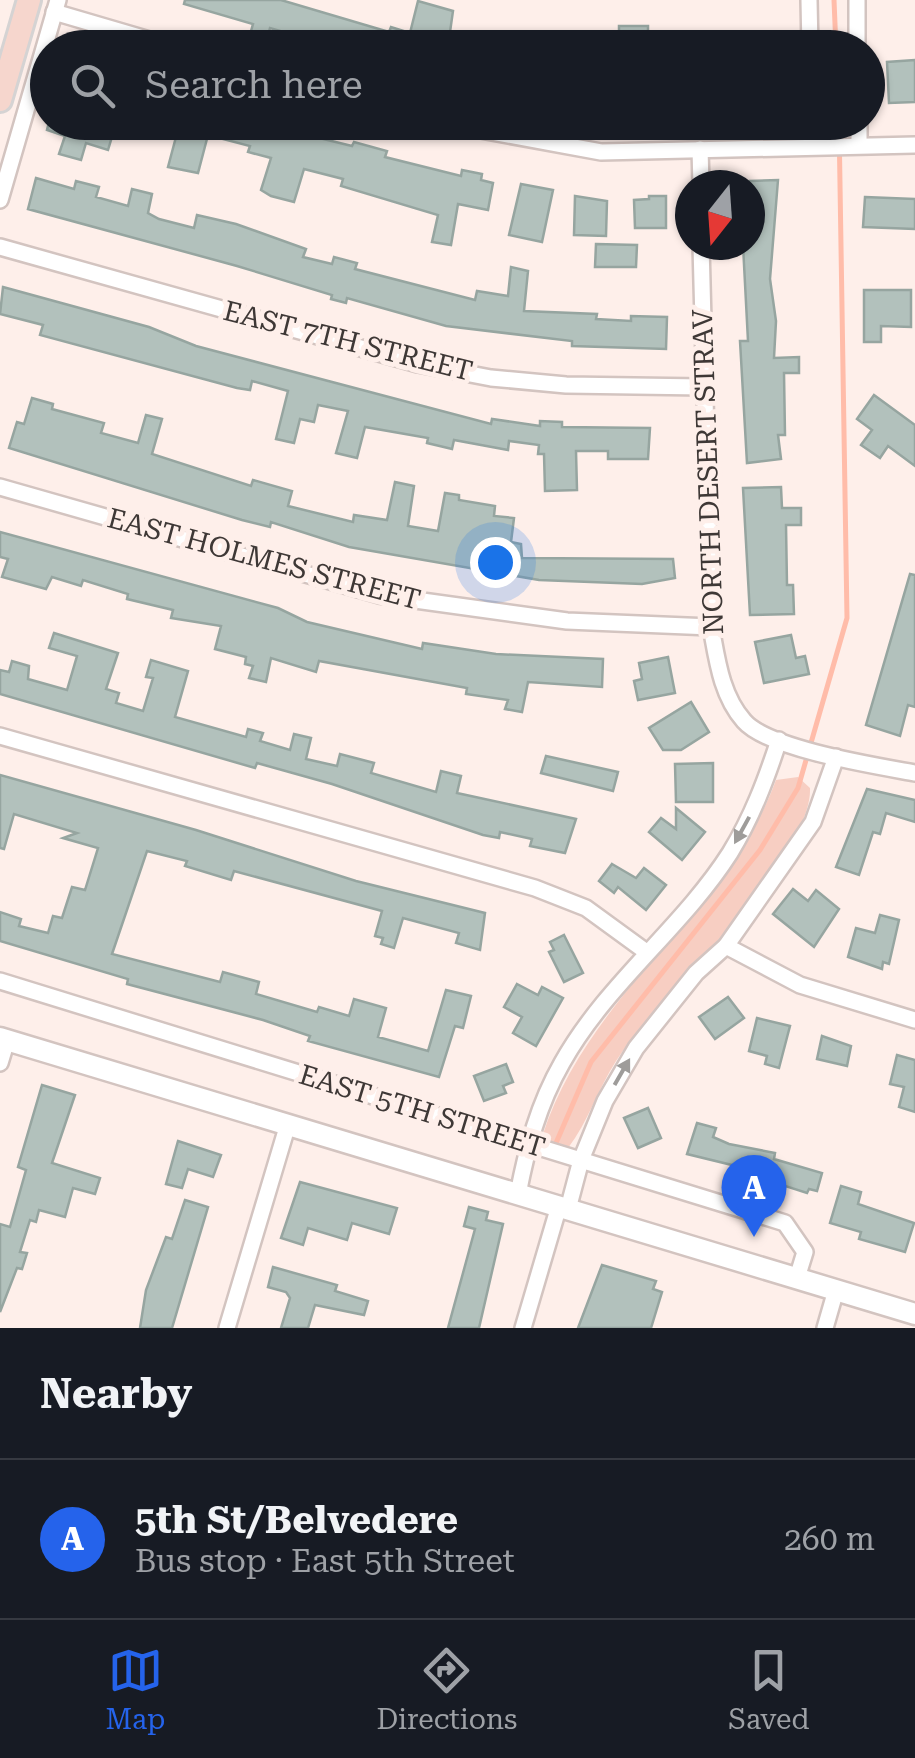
<!DOCTYPE html>
<meta charset="utf-8">
<style>
:root{--surface:#171b24;--page:#242831;--text:#f1f3f6;--muted:#9ea1a6;--line:#363941;--accent:#2563eb}
body{margin:0;font-family:"Roboto Serif",serif;background:var(--page);color:var(--text)}
.compass{position:absolute;left:675px;top:170px;width:90px;height:90px;border-radius:50%;background:var(--surface);box-shadow:0 2px 8px #0004;rotate:197deg}
.you{position:absolute;left:495px;top:562px;width:35px;height:35px;margin:-25px;border:8px solid #fff;border-radius:50%;background:#1a73e8;box-shadow:0 0 0 15px #1a73e833}
.badge{display:grid;place-items:center;width:65px;height:65px;border-radius:50%;background:var(--accent);color:#fff;font-size:32px;font-weight:700}
.pin{position:absolute;translate:-50% -82px;filter:drop-shadow(0 2px 5px #0008)}
.pin::after{content:'';position:absolute;top:52px;width:35px;height:30px;background:inherit;clip-path:polygon(0 0,100% 0,50% 100%)}
.list{margin:0;padding:0;list-style:none}
h2{display:flex;justify-content:space-between;align-items:center;height:130px;margin:0;padding:0 40px;font-size:42px}
h2 small{font-size:32px;font-weight:400;color:var(--muted)}
.list li{display:grid;grid-template-columns:65px 1fr auto;gap:30px;align-items:center;box-sizing:border-box;height:160px;padding:0 40px;border-top:2px solid var(--line)}
.list b{display:block;font-size:38px;white-space:nowrap}
.list p{margin:0;font-size:32px;white-space:nowrap;color:var(--muted)}
.list em{font-size:32px;font-style:normal;color:var(--muted)}
.icon{flex:none;width:55px;height:55px;fill:none;stroke:currentColor;stroke-width:2;stroke-linecap:round;stroke-linejoin:round}
.map{position:relative;flex:none;width:915px;height:1328px;overflow:hidden}
.search{position:absolute;background:var(--surface);box-shadow:0 2px 8px #0004;left:30px;right:30px;top:30px;height:110px;display:flex;align-items:center;gap:25px;box-sizing:border-box;padding:0 35px;border-radius:55px;color:var(--muted);font-size:38px}
.sheet{height:290px;background:var(--surface)}
nav{display:flex;justify-content:space-around;align-items:center;box-sizing:border-box;height:140px;border-top:2px solid var(--line);background:var(--surface);font-size:28px;color:var(--muted)}
nav a{display:grid;justify-items:center;gap:5px}
nav .on{color:var(--accent)}
.map>svg:first-child{display:block}
.green{fill:#f7cec2}
.lines{fill:none;stroke-linecap:round;stroke-linejoin:round}
.stream{stroke:#ffbca9;stroke-width:5}
.building{fill:#b2c1bc;stroke:#96a5a0;stroke-width:2.5}
.street-casing{stroke:#d3c4c0;stroke-width:20}
.secondary-casing{stroke:#d3c4c0;stroke-width:25}
.primary-casing{stroke:#d5d3d3;stroke-width:28}
.street{stroke:#fff;stroke-width:15}
.secondary{stroke:#fff;stroke-width:20}
.primary{stroke:#f6d6cd;stroke-width:22}
.oneway{fill:#9e9c9a}
.labels{text-anchor:middle;dominant-baseline:central;stroke-width:10;stroke-linejoin:round;paint-order:stroke}
.street-label{font-size:28px;fill:#3e3836;stroke:#feefea}
</style>
<div class="map">
<svg width="915" height="1328" viewBox="0 0 915 1328">
<rect width="100%" height="100%" fill="#feefea"/>
<path class="green" d="M798,777L810,788C813,858 658,996 616,1061C598,1089 588,1122 568,1148L548,1145L542,1137C589,990 727,914 776,780Z"/>
<g class="lines">
<g class="stream">
<polyline points="834,0 836,48"/>
<polyline points="556,1143 591,1062 760,850 798,788 847,618 839,122"/>
</g>
</g>
<g class="building">
<polygon points="185,0 281,0 389,32 391,27 410,33 418,1 453,11 450,32 488,43 487,48 339,48 270,28 268,35 251,31 253,24 184,4"/>
<rect x="619" y="26" width="29" height="22"/>
<polygon points="915,60 915,102 889,103 887,62"/>
<polygon points="49,122 92,130 94,123 114,130 108,150 86,143 81,160 59,154 65,136 47,130"/>
<polygon points="180,122 254,122 352,146 354,142 387,151 385,157 461,176 462,170 482,174 481,180 493,183 488,210 458,204 451,245 432,242 438,215 341,186 343,179 304,169 294,202 271,196 261,190 271,158 248,152 250,146 208,135 198,173 168,167"/>
<polygon points="36,178 74,189 76,181 99,187 96,197 128,206 132,189 152,194 148,213 159,219 194,228 197,215 236,224 306,249 303,257 332,264 334,257 357,263 355,269 475,300 477,291 508,296 511,267 528,271 524,311 597,314 596,319 631,321 631,316 667,317 666,349 572,346 572,341 446,326 347,298 346,303 331,299 332,295 237,266 28,209"/>
<polygon points="778,180 770,279 776,321 774,358 799,357 799,373 784,373 785,435 778,435 781,459 747,463 740,341 748,341 743,245 750,245 750,181"/>
<polygon points="521,184 553,190 542,242 509,235"/>
<polygon points="575,196 607,201 606,236 574,235"/>
<polygon points="649,196 666,196 666,228 635,228 634,200 649,199"/>
<polygon points="865,197 915,199 915,229 863,227"/>
<polygon points="596,244 637,245 636,267 595,267"/>
<polygon points="3,287 149,327 196,346 491,424 492,419 540,426 540,421 562,422 562,427 650,428 648,459 608,459 608,451 576,451 577,490 545,491 544,454 538,454 539,445 509,441 508,450 454,440 452,449 427,443 428,438 365,427 357,458 336,453 348,411 318,405 314,422 300,419 294,443 276,439 288,391 252,381 250,390 237,388 40,335 43,325 0,314"/>
<polygon points="864,290 911,290 911,327 881,326 881,342 864,342"/>
<polygon points="874,395 915,425 915,466 888,446 880,458 861,445 872,430 857,419"/>
<polygon points="32,398 53,404 52,409 104,423 101,433 138,443 146,415 162,419 152,454 251,486 253,480 292,491 288,506 353,522 354,515 387,520 395,482 414,486 408,526 438,531 445,493 459,495 459,500 495,506 494,516 514,518 511,542 521,544 522,558 673,559 675,578 642,584 539,580 349,547 271,522 270,527 242,520 9,448 17,422 24,424"/>
<polygon points="781,487 782,508 801,508 801,525 786,525 787,585 793,585 794,614 750,615 743,488"/>
<polygon points="0,532 278,608 307,622 422,649 423,643 496,654 603,659 602,687 528,682 522,712 505,709 508,700 466,694 467,688 319,661 316,672 271,658 266,682 249,678 253,666 245,664 246,657 215,649 221,626 171,618 173,610 127,599 128,594 83,580 81,586 52,577 46,589 2,577 8,559 0,557"/>
<polygon points="910,574 915,575 915,707 908,705 900,736 866,725"/>
<polygon points="54,633 118,653 106,689 119,693 116,703 143,711 153,678 146,677 151,660 188,671 175,717 246,737 248,729 263,733 260,741 290,750 294,734 311,738 306,759 337,766 340,754 374,763 371,773 436,792 441,771 461,776 457,793 576,819 565,853 530,846 532,839 500,832 499,838 483,835 332,784 257,763 255,768 0,694 0,670 9,672 12,661 29,666 28,679 67,690 77,656 49,648"/>
<polygon points="791,635 796,658 805,656 809,674 764,683 755,642"/>
<polygon points="668,657 675,693 638,700 634,681 642,679 639,663"/>
<polygon points="691,702 709,732 681,750 663,750 649,728"/>
<polygon points="546,756 618,772 613,791 541,773"/>
<polygon points="713,763 713,802 676,802 675,764"/>
<polygon points="0,775 196,830 356,881 485,913 480,950 456,943 459,933 403,918 394,948 381,944 383,938 375,936 382,911 234,871 231,880 185,866 187,861 147,851 112,954 220,982 223,972 259,982 256,994 317,1012 319,1007 349,1016 354,999 386,1008 378,1037 428,1051 446,990 471,996 463,1028 455,1026 439,1077 308,1041 310,1036 263,1020 127,984 128,979 0,941 0,912 21,919 19,926 48,933 53,916 62,918 72,887 85,890 98,848 63,838 77,833 14,814 4,849 0,848"/>
<polygon points="867,789 915,800 915,822 886,813 880,834 873,832 859,875 836,867"/>
<polygon points="676,808 705,832 682,860 649,832 661,818 676,829"/>
<polygon points="612,864 636,878 644,868 666,885 646,910 618,887 614,893 599,881"/>
<polygon points="793,889 808,901 816,890 839,909 814,947 773,914"/>
<polygon points="880,915 899,920 889,964 883,962 882,969 848,957 856,928 875,933"/>
<polygon points="564,935 583,973 564,982 549,952 554,950 550,942"/>
<polygon points="517,984 538,995 542,987 563,998 536,1046 513,1033 522,1017 504,1007"/>
<polygon points="728,997 744,1018 715,1039 699,1017"/>
<polygon points="757,1018 790,1026 779,1068 765,1064 767,1056 749,1051"/>
<polygon points="822,1036 851,1046 847,1066 817,1059"/>
<polygon points="897,1055 915,1060 915,1112 899,1107 904,1087 890,1084"/>
<polygon points="506,1064 513,1082 503,1086 506,1093 484,1101 474,1076"/>
<polygon points="42,1085 75,1095 52,1163 100,1178 95,1194 73,1188 65,1217 39,1210 36,1222 30,1220 20,1252 27,1253 22,1269 17,1268 0,1312 0,1224 10,1227 26,1170 18,1167"/>
<polygon points="648,1108 661,1138 638,1148 624,1118"/>
<polygon points="697,1123 716,1128 713,1137 729,1144 775,1153 774,1159 822,1173 817,1191 809,1189 807,1193 739,1171 740,1167 687,1154"/>
<polygon points="178,1141 221,1155 213,1177 188,1169 182,1188 166,1184"/>
<polygon points="300,1182 397,1208 389,1234 352,1223 347,1240 308,1228 303,1245 281,1238"/>
<polygon points="841,1186 861,1192 858,1204 914,1223 905,1252 859,1239 861,1232 830,1223"/>
<polygon points="185,1200 208,1207 172,1328 140,1328 146,1290 166,1237 172,1239"/>
<polygon points="469,1207 488,1212 486,1220 503,1224 479,1328 448,1328 475,1229 464,1226"/>
<polygon points="602,1265 656,1281 653,1289 662,1292 651,1328 578,1328"/>
<polygon points="273,1267 337,1285 335,1291 368,1301 364,1315 315,1305 308,1328 281,1328 290,1298 286,1292 268,1287"/>
</g>
<g class="lines">
<defs>
<g id="street">
<polyline points="809,0 810,48"/>
<polyline points="857,0 857,48"/>
<polyline points="54,12 177,48"/>
<polyline points="437,122 601,152 915,145"/>
<polyline points="812,122 813,144"/>
<polyline points="859,122 859,143"/>
<polyline points="700,149 701,185"/>
<polyline points="0,200 58,0"/>
<path d="M701,245L711,627C717,659 721,695 744,721C768,749 877,766 915,773"/>
<polyline points="0,247 418,364 491,378 566,385 703,387"/>
<polyline points="0,487 379,595 567,621 711,627"/>
<polyline points="0,736 535,888 586,908 645,951"/>
<polyline points="726,946 800,985 915,1020"/>
<polyline points="0,981 785,1223 805,1252 797,1278"/>
<polyline points="0,1063 7,1040"/>
<path d="M518,1194C527,1148 538,1105 562,1063C606,984 682,928 730,853C752,817 766,780 779,740"/>
<polyline points="568,1209 581,1160 605,1101 636,1048 696,973 726,946 813,822 836,757"/>
<polyline points="227,1328 288,1124"/>
<polyline points="523,1328 559,1206"/>
<polyline points="825,1328 836,1290"/>
</g>
<polyline id="secondary" points="0,1038 915,1314"/>
<polyline id="primary" points="0,100 29,0"/>
</defs>
<use href="#street" class="street-casing"/>
<use href="#secondary" class="secondary-casing"/>
<use href="#primary" class="primary-casing"/>
<use href="#street" class="street"/>
<use href="#secondary" class="secondary"/>
<use href="#primary" class="primary"/>
</g>
<defs><path id="oneway-solid" d="M-6-.8H1V-3.2L6.5 0L1 3.2V.8H-6Z" transform="scale(2.5)"/></defs>
<g class="oneway">
<use href="#oneway-solid" transform="translate(742 830) rotate(119)"/>
<use href="#oneway-solid" transform="translate(622 1072) rotate(-60)"/>
</g>
<g class="labels">
<g class="street-label">
<text transform="translate(348 341) rotate(14)">EAST 7TH STREET</text>
<text transform="translate(708 472) rotate(-92)">NORTH DESERT STRAV</text>
<text transform="translate(264 559) rotate(15)">EAST HOLMES STREET</text>
<text transform="translate(422 1111) rotate(17)">EAST 5TH STREET</text>
</g>
</g>
</svg>
<svg class="compass" viewBox="-18 -18 36 36"><path d="M0-13l5 13h-10z" fill="#e53935"/><path d="M0 13l5-13h-10z" fill="#9ea1a6"/></svg>
<div class="you"></div>
<div class="pin badge" style="left:754px;top:1237px">A</div>
<div class="search"><svg class="icon" aria-label="search" viewBox="0 0 24 24"><circle cx="10" cy="10" r="6"/><path d="M15 15l6 6"/></svg>Search here</div>
</div>
<section class="sheet">
<h2>Nearby<small></small></h2>
<ul class="list">
<li><span class="badge">A</span><div><b>5th St/Belvedere</b><p>Bus stop · East 5th Street</p></div><em>260 m</em></li>
</ul>
</section>
<nav>
<a class="on"><svg class="icon" aria-label="map" viewBox="0 0 24 24"><path d="M3 6l6-2 6 2 6-2v14l-6 2-6-2-6 2zM9 4v14M15 6v14"/></svg>Map</a>
<a><svg class="icon" aria-label="directions" viewBox="0 0 24 24"><path d="M12 3l9 9-9 9-9-9zM9 14v-3h6M13 9l2 2-2 2"/></svg>Directions</a>
<a><svg class="icon" aria-label="saved" viewBox="0 0 24 24"><path d="M7 4h10v16l-5-4-5 4z"/></svg>Saved</a>
</nav>
